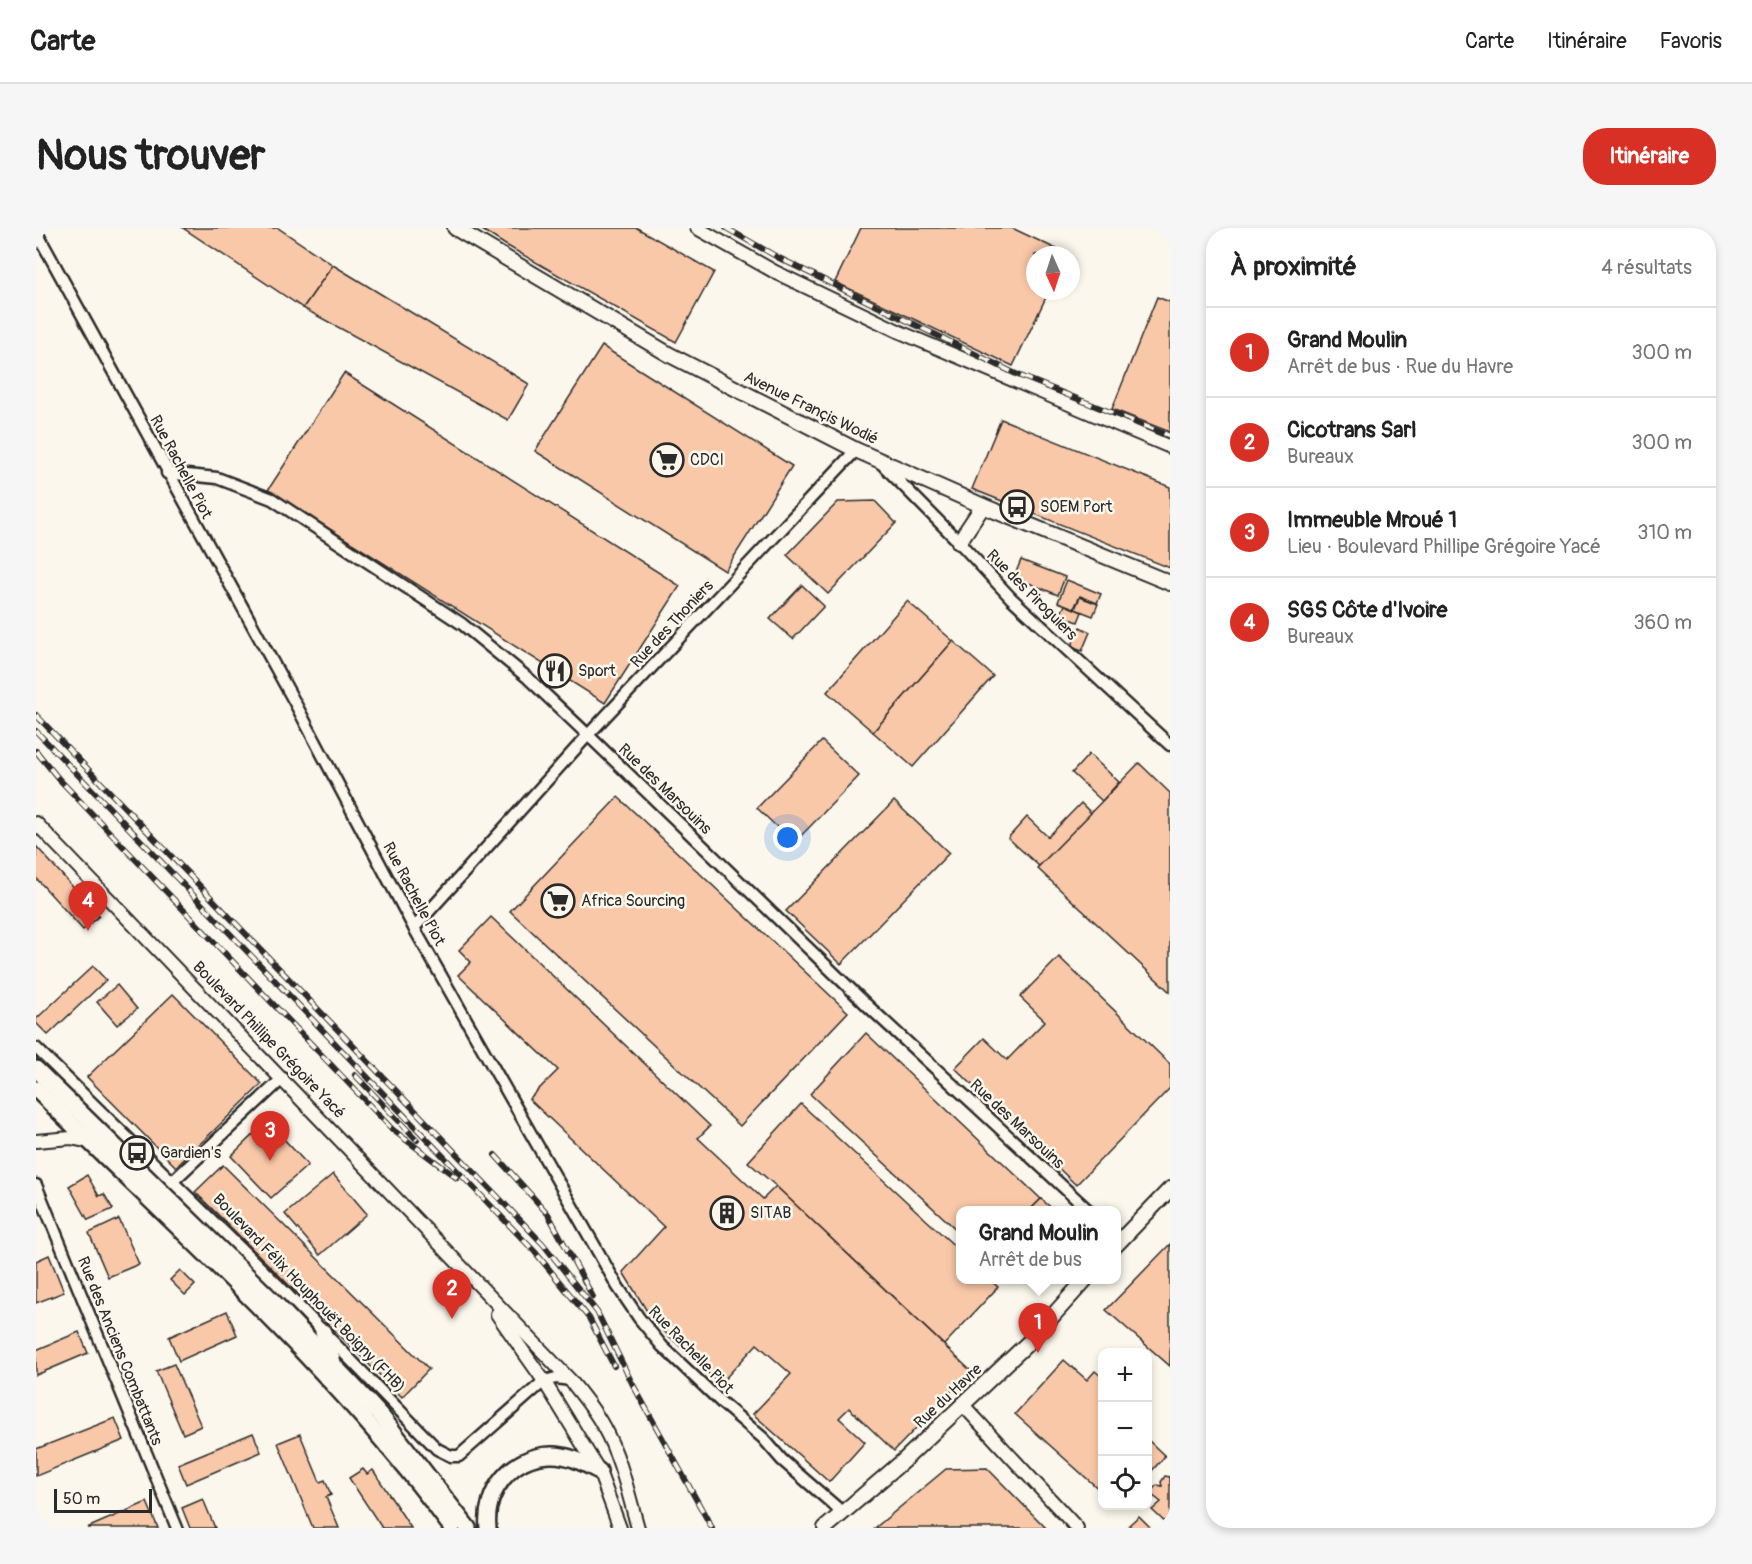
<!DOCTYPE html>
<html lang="fr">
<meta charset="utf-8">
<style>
:root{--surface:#fff;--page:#f6f6f6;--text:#222;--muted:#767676;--line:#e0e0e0;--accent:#d93025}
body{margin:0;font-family:Pangolin,sans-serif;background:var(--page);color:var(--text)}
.controls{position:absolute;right:18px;bottom:18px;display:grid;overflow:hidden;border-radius:12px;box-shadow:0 3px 9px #0003}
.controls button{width:54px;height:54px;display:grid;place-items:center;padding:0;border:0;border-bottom:2px solid var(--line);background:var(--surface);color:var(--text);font:30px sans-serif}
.compass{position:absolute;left:990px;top:18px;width:54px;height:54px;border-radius:50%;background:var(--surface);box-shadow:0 3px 9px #0003;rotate:177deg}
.scale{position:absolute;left:18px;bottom:15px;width:98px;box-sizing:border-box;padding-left:6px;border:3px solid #2b2b2b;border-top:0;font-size:16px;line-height:21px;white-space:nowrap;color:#2b2b2b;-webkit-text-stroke:4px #fbf7ec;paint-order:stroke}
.you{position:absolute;left:752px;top:610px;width:21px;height:21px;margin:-15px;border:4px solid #fff;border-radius:50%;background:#1a73e8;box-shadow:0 0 0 9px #1a73e833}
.badge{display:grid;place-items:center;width:39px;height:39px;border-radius:50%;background:var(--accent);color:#fff;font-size:20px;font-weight:700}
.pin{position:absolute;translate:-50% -50px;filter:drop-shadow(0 2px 3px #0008)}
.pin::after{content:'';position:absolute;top:32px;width:21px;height:18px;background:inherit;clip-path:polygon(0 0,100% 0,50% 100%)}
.popup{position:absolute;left:920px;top:978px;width:165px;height:78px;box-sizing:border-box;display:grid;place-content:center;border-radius:12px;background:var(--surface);filter:drop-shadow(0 2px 4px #0005);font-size:20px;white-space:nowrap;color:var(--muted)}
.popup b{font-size:22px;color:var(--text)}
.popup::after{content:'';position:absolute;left:50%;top:100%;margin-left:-12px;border:12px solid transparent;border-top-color:var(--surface)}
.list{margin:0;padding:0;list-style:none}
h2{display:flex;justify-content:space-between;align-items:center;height:78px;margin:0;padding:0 24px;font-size:26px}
h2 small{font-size:20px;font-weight:400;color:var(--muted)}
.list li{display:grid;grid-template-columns:39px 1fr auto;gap:18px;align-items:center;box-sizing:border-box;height:90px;padding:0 24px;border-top:2px solid var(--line)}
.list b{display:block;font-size:22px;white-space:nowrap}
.list p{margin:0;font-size:20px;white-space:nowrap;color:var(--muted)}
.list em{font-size:20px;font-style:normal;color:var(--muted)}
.icon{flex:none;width:33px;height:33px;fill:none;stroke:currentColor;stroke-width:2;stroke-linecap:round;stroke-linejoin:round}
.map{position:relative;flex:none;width:1134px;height:1300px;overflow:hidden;border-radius:24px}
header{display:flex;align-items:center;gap:36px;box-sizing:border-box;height:84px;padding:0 30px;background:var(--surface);border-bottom:2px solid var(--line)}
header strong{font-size:28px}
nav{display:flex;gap:33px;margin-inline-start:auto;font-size:21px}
.intro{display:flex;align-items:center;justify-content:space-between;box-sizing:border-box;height:144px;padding:0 36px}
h1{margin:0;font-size:42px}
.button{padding:15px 27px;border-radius:24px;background:var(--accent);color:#fff;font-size:21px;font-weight:700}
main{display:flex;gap:36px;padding:0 36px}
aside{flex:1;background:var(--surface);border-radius:24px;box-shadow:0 3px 9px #0003}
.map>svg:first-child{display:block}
.building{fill:#f9c8a8;stroke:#2b2b2b;stroke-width:1.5}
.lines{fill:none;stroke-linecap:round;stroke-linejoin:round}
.minor-casing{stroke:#2b2b2b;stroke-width:15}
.tertiary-casing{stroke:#2b2b2b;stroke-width:16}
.secondary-casing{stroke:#2b2b2b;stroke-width:18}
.primary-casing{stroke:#2b2b2b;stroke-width:20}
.minor{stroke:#fbf7ec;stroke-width:10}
.tertiary{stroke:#fbf7ec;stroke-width:12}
.secondary{stroke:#fbf7ec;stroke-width:14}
.primary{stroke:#fbf7ec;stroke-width:15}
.rail-casing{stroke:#2b2b2b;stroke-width:6}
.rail{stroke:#fbf7ec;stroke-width:4;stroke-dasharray:11;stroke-linecap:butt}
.labels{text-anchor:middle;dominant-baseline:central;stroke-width:5;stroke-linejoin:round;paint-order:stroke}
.street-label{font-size:16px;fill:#2b2b2b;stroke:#fbf7ec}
.poi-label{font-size:16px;fill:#2b2b2b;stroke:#fbf7ec;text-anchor:start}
</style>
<header>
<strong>Carte</strong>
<nav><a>Carte</a><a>Itinéraire</a><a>Favoris</a></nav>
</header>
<div class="intro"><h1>Nous trouver</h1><a class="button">Itinéraire</a></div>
<main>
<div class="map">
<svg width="1134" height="1300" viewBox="0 0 1134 1300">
<rect width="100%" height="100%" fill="#fbf7ec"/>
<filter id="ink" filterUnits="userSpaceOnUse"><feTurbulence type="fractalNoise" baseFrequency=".0167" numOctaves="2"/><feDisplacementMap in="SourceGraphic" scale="12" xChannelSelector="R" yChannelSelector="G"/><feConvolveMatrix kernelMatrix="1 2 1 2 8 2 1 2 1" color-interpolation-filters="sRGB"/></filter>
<g filter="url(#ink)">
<g class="building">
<polygon points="147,0 242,0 297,37 267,80"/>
<polygon points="443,0 601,0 678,44 640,114 468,16"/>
<polygon points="825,0 976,0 1031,26 999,27 999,63 1013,63 977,138 799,54"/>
<polygon points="297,37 493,156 472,192 267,80"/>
<polygon points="1121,69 1134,74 1134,204 1076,181"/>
<polygon points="566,118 756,238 689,343 499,223"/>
<polygon points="308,145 644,358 569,475 232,262"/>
<polygon points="965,191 1134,259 1134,340 936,261"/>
<polygon points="839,273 860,295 792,366 751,327 802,274"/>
<polygon points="985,332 1029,349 1022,367 978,349"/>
<polygon points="1031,352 1065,366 1061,375 1044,368 1038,380 1022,374"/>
<polygon points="766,357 788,378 757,411 734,391"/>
<polygon points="1044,369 1062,376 1057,388 1039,381"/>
<polygon points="871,373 917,413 837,504 791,464"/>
<polygon points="1029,377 1046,384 1042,394 1024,387"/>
<polygon points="1044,399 1054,404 1046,423 1035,419"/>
<polygon points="917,413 957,448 877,539 837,504"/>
<polygon points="786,513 823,548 758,615 721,580"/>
<polygon points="1053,526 1083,554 1066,573 1036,545"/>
<polygon points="1103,535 1134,565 1134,764 1001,640"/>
<polygon points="582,569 812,784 704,898 474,683"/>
<polygon points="858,573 913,625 805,736 750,683"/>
<polygon points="1045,575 1055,585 1003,638 972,610 991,589 1012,609"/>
<polygon points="0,618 63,688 47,702 0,650"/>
<polygon points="455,689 674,898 662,910 727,971 740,958 935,1143 858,1223 813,1180 803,1190 829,1214 793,1254 717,1186 755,1146 721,1116 684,1156 617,1093 587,1044 628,999 493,871 522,842 422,747 435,734 423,722"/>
<polygon points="1023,729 1134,836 1134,860 1040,957 919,840 948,810 971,832 1009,793 984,769"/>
<polygon points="57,738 70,752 12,807 0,795 0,791"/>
<polygon points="81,757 101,781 81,797 61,774"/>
<polygon points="137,766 226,856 140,939 51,849"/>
<polygon points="830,805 1005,971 994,982 924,982 924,1005 774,866"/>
<polygon points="765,876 924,1023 924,1052 954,1052 962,1059 908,1117 740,958 712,934"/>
<polygon points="231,893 272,937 235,970 195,928"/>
<polygon points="187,937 393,1141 366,1169 159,964"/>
<polygon points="297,946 331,986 284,1027 249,986"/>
<polygon points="51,947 63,968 68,966 77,981 52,992 33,958"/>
<polygon points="1005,971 1018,982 994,982"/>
<polygon points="83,991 103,1036 72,1049 53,1005"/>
<polygon points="1134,1016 1134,1138 1070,1082"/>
<polygon points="13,1027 28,1064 0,1075 0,1033"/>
<polygon points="144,1042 159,1057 149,1067 134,1052"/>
<polygon points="191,1083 201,1107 143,1133 133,1109"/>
<polygon points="43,1104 52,1125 0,1147 0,1122"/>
<polygon points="1028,1132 1051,1152 1059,1143 1066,1149 1066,1264 979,1186"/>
<polygon points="138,1136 165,1198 147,1206 120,1143"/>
<polygon points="79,1190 88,1212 0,1248 0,1221"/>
<polygon points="217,1205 225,1224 150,1256 142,1236"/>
<polygon points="264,1206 284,1254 289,1252 295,1267 290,1269 303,1300 277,1300 242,1215"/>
<polygon points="1112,1212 1129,1228 1112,1247"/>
<polygon points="951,1240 1010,1300 839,1300 910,1241"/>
<polygon points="327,1241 331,1246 337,1242 375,1300 346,1300 313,1250"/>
<polygon points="1129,1248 1134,1249 1134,1295 1132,1297 1116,1282 1125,1274 1116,1267 1115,1263 1121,1257 1126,1258 1125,1254"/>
<polygon points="167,1271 179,1300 154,1300 146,1280"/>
<polygon points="111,1274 122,1300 51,1300"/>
<polygon points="1103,1288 1115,1300 1096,1300 1093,1297"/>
</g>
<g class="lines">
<defs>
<g id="minor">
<polyline points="0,3 258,473 378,700 582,1059 603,1090 626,1118 687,1176 727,1210 746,1232 806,1284"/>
<polyline points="844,234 923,314 975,370 1134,517"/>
<polyline points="131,245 181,250 236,271 426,396 492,450 552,507 833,779 1052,982"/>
<polyline points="378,700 552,507 820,222"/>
<polyline points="0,820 241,1056 401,1221 415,1228 423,1228 508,1153 520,1150 534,1152"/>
<polyline points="137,953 247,850"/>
<polyline points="0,957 141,1300"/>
</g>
<g id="tertiary">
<polyline points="661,0 739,44 864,104 1134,219"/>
<path d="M0,595L534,1152C546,1167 558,1181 567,1198C585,1230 592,1265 602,1300"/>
<polyline points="0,913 35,910 54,914"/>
<polyline points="461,1086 508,1153 563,1243 584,1300"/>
<polyline points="927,1177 1041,1300"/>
</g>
<g id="secondary">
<polyline points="419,0 634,127 820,222 947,278 1134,355"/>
<polyline points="923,314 947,278"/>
<polyline points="1080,1017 1134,961"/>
<polyline points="789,1300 867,1233 993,1114 1049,1052"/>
</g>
<g id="primary">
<polyline points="0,841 230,1066 324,1165 346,1189 432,1300"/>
<path d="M0,861C143,1003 296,1136 416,1300"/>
<polyline points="287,1104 297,1134"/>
<path d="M452,1300C448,1263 476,1228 514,1227C532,1226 548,1235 563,1243"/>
</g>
</defs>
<use href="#minor" class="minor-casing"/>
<use href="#tertiary" class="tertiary-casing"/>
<use href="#secondary" class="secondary-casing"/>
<use href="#primary" class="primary-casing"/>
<use href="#minor" class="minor"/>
<use href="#tertiary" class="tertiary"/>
<use href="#secondary" class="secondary"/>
<use href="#primary" class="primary"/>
<defs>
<g id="rail">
<polyline points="690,0 743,30 982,147 1134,208"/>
<polyline points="0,487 507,1016 561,1084 596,1155 676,1300"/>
<polyline points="0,503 499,1024 553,1090 578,1138"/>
<polyline points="0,523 22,550 357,902 421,950"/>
<polyline points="319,847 381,912"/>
<polyline points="459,927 512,986 557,1069"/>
</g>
</defs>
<use href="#rail" class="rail-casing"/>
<use href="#rail" class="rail"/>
</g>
</g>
<defs>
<symbol id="supermarket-ring" viewBox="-11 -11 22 22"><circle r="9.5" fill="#fbf7ec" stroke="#2b2b2b" stroke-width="1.5"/><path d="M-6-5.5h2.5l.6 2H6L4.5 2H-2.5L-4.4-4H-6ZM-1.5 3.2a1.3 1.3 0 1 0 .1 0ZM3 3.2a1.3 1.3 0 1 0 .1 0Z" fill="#2b2b2b"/></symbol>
<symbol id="bus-ring" viewBox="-11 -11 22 22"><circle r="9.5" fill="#fbf7ec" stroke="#2b2b2b" stroke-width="1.5"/><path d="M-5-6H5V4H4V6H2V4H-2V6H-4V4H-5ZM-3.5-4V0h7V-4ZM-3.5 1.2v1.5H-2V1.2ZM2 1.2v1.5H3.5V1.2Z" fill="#2b2b2b"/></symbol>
<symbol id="restaurant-ring" viewBox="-11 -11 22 22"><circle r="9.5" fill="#fbf7ec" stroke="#2b2b2b" stroke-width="1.5"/><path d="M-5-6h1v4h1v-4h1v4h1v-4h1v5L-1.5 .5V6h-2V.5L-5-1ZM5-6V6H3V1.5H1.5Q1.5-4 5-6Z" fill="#2b2b2b"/></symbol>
<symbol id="building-ring" viewBox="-11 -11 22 22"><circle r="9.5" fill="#fbf7ec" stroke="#2b2b2b" stroke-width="1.5"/><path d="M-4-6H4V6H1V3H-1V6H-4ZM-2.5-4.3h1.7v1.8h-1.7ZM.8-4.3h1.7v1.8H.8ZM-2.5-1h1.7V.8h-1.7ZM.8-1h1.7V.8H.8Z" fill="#2b2b2b"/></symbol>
</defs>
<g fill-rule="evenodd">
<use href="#supermarket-ring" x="612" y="213" width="38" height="38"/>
<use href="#bus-ring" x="962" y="260" width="38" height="38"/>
<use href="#restaurant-ring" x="500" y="424" width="38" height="38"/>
<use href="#supermarket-ring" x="503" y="654" width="38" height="38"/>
<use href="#bus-ring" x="82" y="906" width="38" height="38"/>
<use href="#building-ring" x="672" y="966" width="38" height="38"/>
</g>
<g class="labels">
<g class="street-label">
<text transform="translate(775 180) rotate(26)">Avenue Françis Wodié</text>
<text transform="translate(145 239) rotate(62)">Rue Rachelle Piot</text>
<text transform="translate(996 367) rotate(45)">Rue des Piroguiers</text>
<text transform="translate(636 396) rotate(-47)">Rue des Thoniers</text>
<text transform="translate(629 561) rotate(44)">Rue des Marsouins</text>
<text transform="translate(378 666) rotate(62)">Rue Rachelle Piot</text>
<text transform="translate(233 812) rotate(46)">Boulevard Phillipe Grégoire Yacé</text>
<text transform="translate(981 896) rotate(43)">Rue des Marsouins</text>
<text transform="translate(273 1065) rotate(46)">Boulevard Félix Houphouët Boigny (FHB)</text>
<text transform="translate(655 1122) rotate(46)">Rue Rachelle Piot</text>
<text transform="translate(84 1123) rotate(68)">Rue des Anciens Combattants</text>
<text transform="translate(912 1168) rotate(-43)">Rue du Havre</text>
</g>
<g class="poi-label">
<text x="654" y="232">CDCI</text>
<text x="1004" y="279">SOEM Port</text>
<text x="542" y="443">Sport</text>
<text x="545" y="673">Africa Sourcing</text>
<text x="124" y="925">Gardien's</text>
<text x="714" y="985">SITAB</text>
</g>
</g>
</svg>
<div class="controls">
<button>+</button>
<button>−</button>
<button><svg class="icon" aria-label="locate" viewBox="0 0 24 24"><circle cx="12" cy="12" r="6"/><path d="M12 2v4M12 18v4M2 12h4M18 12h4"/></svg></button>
</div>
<svg class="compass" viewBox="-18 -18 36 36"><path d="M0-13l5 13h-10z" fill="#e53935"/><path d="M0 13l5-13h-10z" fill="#767676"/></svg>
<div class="scale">50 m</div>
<div class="you"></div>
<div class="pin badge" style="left:1002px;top:1125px">1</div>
<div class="popup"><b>Grand Moulin</b>Arrêt de bus</div>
<div class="pin badge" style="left:416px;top:1091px">2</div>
<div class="pin badge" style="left:234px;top:933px">3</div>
<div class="pin badge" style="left:52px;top:703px">4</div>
</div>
<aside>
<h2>À proximité<small>4 résultats</small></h2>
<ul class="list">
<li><span class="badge">1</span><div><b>Grand Moulin</b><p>Arrêt de bus · Rue du Havre</p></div><em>300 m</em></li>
<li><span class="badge">2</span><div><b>Cicotrans Sarl</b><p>Bureaux</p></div><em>300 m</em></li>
<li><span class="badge">3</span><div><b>Immeuble Mroué 1</b><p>Lieu · Boulevard Phillipe Grégoire Yacé</p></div><em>310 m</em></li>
<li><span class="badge">4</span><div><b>SGS Côte d'Ivoire</b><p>Bureaux</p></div><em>360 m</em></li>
</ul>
</aside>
</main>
